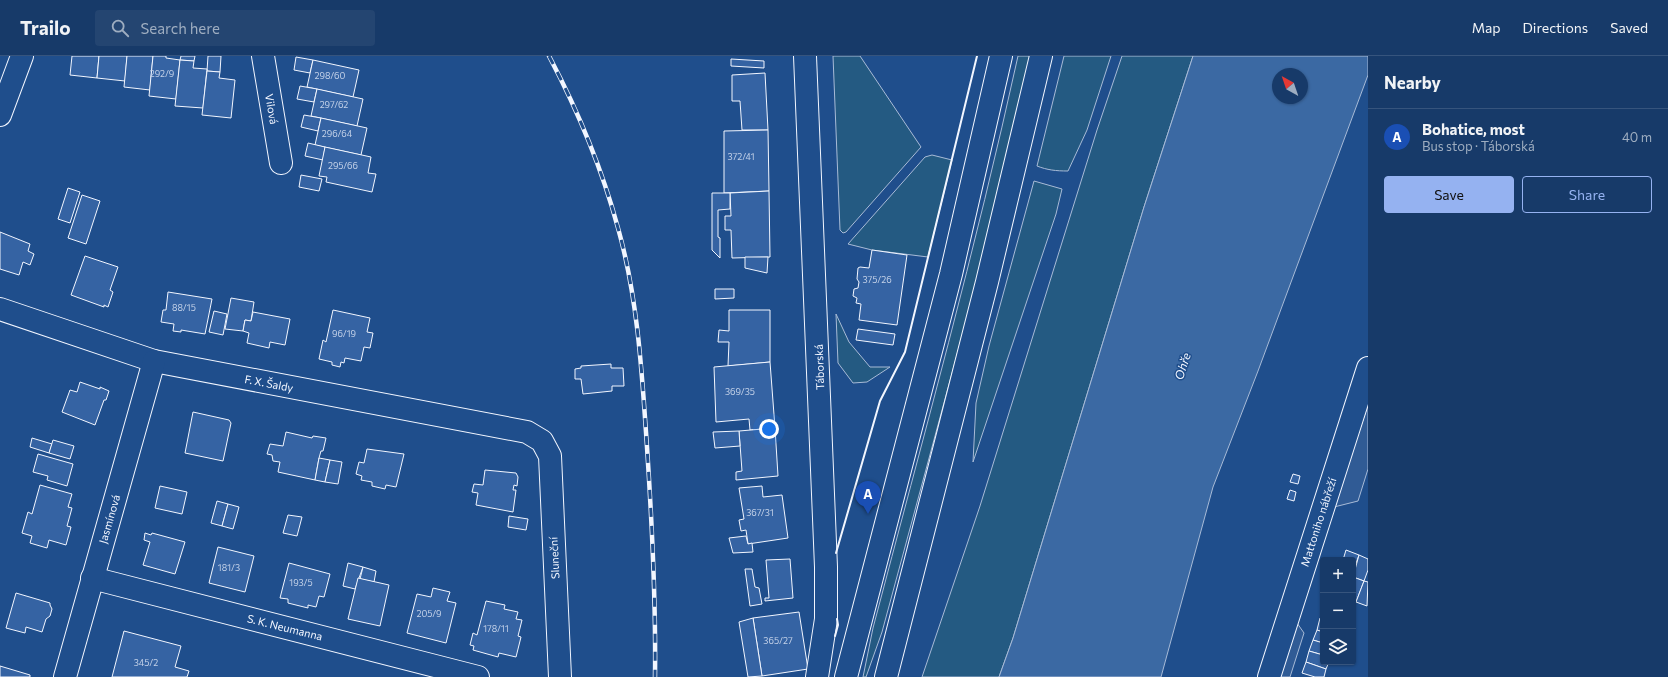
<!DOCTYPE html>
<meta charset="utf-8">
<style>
:root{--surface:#173a69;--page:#244571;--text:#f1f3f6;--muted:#9eadc0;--line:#36547d;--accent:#95b2f1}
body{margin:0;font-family:Commissioner,sans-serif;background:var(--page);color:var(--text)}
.controls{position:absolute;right:12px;bottom:12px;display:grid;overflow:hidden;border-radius:4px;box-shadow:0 1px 3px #0004}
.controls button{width:36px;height:36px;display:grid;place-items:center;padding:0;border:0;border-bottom:1px solid var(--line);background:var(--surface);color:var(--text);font:20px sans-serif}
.compass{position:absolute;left:1272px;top:12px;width:36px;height:36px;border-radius:50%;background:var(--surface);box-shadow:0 1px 3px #0004;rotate:320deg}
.you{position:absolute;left:769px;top:373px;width:14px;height:14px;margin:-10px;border:3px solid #fff;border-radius:50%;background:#1a73e8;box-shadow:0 0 0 6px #1a73e833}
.badge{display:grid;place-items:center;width:26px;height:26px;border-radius:50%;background:var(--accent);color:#fff;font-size:13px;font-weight:700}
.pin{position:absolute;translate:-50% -33px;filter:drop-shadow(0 1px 2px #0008)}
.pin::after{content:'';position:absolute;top:21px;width:14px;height:12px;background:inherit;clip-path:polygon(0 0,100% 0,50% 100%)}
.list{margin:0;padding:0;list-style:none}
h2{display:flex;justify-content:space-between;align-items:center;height:52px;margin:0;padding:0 16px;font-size:17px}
h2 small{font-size:13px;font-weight:400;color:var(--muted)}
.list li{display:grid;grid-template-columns:26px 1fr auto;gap:12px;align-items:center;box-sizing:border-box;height:56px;padding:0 16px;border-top:1px solid var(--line)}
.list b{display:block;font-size:15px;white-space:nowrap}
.list p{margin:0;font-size:13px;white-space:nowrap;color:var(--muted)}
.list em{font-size:13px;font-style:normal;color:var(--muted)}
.actions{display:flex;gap:8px;padding:12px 16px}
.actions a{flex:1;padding:9px 0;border:1px solid var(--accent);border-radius:4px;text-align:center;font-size:14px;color:var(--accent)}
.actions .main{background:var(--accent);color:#111}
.icon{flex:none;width:22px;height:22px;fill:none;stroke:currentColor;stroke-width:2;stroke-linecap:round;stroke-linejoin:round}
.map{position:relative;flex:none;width:1368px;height:621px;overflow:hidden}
header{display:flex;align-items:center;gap:24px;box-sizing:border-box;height:56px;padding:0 20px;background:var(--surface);border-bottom:1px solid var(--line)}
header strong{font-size:19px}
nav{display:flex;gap:22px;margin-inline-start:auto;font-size:14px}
.search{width:280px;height:36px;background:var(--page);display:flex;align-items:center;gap:10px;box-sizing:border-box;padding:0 14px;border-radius:4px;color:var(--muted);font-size:15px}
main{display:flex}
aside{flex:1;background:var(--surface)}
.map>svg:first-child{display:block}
.green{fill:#245a82;stroke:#a8bbd7}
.parking{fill:#305b95;stroke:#a8bbd7}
.water{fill:#3b69a3;stroke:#a8bbd7;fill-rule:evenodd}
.building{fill:#3563a3;stroke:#f2f6ff}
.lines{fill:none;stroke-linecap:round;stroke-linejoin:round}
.minor-casing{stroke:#f2f6ff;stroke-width:24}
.highway-casing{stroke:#f2f6ff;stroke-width:24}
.minor{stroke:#1f4e8c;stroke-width:22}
.highway{stroke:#1f4e8c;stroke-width:22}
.rail-casing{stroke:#f2f6ff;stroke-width:4.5}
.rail{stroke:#1f4e8c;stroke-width:3;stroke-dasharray:9;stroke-linecap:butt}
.wall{stroke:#f2f6ff;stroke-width:2}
.labels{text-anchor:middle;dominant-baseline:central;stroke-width:3;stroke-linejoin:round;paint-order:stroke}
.number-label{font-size:9px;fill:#c3d1e8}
.street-label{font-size:11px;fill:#f2f6ff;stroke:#1f4e8c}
.water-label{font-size:12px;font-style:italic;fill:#f2f6ff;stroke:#1f4e8c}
</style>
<header>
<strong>Trailo</strong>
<div class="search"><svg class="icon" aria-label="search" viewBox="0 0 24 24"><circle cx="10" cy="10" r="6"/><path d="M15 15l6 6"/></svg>Search here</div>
<nav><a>Map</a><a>Directions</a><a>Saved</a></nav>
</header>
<main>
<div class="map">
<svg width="1368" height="621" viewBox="0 0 1368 621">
<rect width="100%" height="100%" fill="#1f4e8c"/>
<g class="green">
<polygon points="833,0 860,0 921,91 846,176 843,177 840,174"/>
<path d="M1018,0H1031L971,247L882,576L866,621H863L873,572C923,382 976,192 1018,0Z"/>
<path d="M1064,0H1111L1087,74L1068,115C1056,115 1047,114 1037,110Z"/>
<polygon points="1122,0 1193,0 1144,151 1013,582 999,621 922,621 980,450 1097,74"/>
<polygon points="932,99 952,104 928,201 872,194 848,188 925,101"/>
<polygon points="1034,125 1062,133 1056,158 973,406 976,347 989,290"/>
<polygon points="836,258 849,286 870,311 890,311 867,326 853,327 838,307"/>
</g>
<g class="parking">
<polygon points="1368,349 1368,413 1358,445 1334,451"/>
<polygon points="1297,567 1304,577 1290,621 1280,621"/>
</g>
<path class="water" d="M1193,0H1368V19L1258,315L1213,431L1161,621H999L1013,582L1144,151ZM1278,18H1302V42H1278Z"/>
<g class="building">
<polygon points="72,0 99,0 97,22 70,19"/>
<polygon points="99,0 127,0 125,25 97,22"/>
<polygon points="127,0 153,0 150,34 124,31"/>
<polygon points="153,0 166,0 166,2 180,4 176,43 149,40"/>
<polygon points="181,0 195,0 194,5 180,4"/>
<polygon points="208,0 221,0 220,16 207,15"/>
<polygon points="296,1 313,4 310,17 294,14"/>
<polygon points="731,3 764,5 764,12 731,10"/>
<polygon points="180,4 194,5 193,12 207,13 203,52 175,50"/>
<polygon points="313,4 359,14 353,41 307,31"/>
<polygon points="207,15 220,16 219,22 235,24 231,62 202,59"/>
<polygon points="765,17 768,74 742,74 740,45 732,45 732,19"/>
<polygon points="300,30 317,33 314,46 297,43"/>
<polygon points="317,33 363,43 357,70 311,60"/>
<polygon points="304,59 321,62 318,75 301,71"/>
<polygon points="321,62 367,72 361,99 315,89"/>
<polygon points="768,74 769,135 724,137 724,75"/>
<polygon points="308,87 325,91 323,104 305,100"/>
<polygon points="325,91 371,101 368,117 376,118 372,136 326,126 327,121 319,120"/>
<polygon points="301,119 322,123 319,135 299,131"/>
<polygon points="68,132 80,136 70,167 58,163"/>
<polygon points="769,135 770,201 732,202 731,174 725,174 725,160 731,160 730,137"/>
<polygon points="712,137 730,137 730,153 718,154 718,181 720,182 720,202 712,194"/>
<polygon points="82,139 100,145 86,188 68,182"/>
<polygon points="0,176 30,188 28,195 34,198 30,209 23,206 19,219 0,213"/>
<polygon points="872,194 907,199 897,269 859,264 861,248 856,247 857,242 853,240 854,233 858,232 859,226 857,223 858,212 860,211 869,212"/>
<polygon points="85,200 118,211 110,234 113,236 108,251 104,249 104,251 71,239"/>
<polygon points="745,201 768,201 767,217 745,212"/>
<polygon points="715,233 734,233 734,242 715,243"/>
<polygon points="168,236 212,243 205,278 181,274 181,276 173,275 174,268 161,266 163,254 166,254"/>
<polygon points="231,242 254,246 251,265 245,264 243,275 225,273"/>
<polygon points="333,254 370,262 367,276 373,277 370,292 364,291 361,305 345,302 344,307 341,306 340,311 332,309 332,306 319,303 323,284 326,286"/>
<polygon points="729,254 770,254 770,306 728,310 729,286 718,286 719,274 729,275"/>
<polygon points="214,255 227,258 223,279 209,276"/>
<polygon points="253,256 290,263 285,289 270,286 269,292 247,287 249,277 243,275 245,264 251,265"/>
<polygon points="858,273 895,278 893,289 856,284"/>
<polygon points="770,306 775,372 750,374 749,363 716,366 714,311"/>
<polygon points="611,308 611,312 623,312 624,330 612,330 612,335 583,338 581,323 575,323 575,313 581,312 581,310"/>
<polygon points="80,326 100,333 100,331 109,335 106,344 104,344 95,369 62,356 70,334 77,336"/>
<polygon points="193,356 229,364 231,367 223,405 185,397"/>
<polygon points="775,372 778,420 736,424 736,416 742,415 739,375"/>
<polygon points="739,375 740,390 715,392 713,376"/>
<polygon points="286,376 312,382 313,380 326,382 323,395 321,395 319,402 315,424 278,416 280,406 273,405 272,399 267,398 270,388 283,390"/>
<polygon points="32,382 52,388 49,397 30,391"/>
<polygon points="53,384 74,390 70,403 49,397"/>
<polygon points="367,393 404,398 396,431 386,429 385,433 372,430 372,426 361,424 362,420 356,418 359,406 364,407"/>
<polygon points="38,398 73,408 67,430 47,424 48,420 33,416"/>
<polygon points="319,402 330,404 325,426 315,424"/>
<polygon points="330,404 342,406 338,428 325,426"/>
<polygon points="485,414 516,417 518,421 517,430 514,429 513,434 516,434 513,456 476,449 478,437 472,436 474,428 483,429"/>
<polygon points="1293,418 1300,420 1298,428 1290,426"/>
<polygon points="40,429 72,438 68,451 72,452 67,470 71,471 66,489 49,484 47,492 30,487 32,480 22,477 28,456 32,458"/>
<polygon points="160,430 187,436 182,458 155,452"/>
<polygon points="762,430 763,441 782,439 788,482 748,488 746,474 741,475 739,464 744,463 739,432"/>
<polygon points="1290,434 1296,436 1294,445 1287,443"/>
<polygon points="217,445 228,448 222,470 211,467"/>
<polygon points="228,448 239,451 233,473 222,470"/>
<polygon points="288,459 302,461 297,480 283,477"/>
<polygon points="509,460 528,463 526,474 508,471"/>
<polygon points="145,477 151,479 152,477 185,486 175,518 143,509 150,486 144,484"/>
<polygon points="746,480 748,488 752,487 753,496 733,497 729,482"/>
<polygon points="218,491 254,500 245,536 209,527"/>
<polygon points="1346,494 1359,499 1353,516 1353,504 1343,504"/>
<polygon points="1359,499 1368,503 1368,514 1364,525 1353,521"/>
<polygon points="790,503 793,542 765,545 765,542 769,542 766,504"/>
<polygon points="289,507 330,518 324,541 319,540 316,551 308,549 308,552 288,547 288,543 280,542"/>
<polygon points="348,507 363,511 355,533 343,530"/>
<polygon points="363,511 376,515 374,526 360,523"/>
<polygon points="745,513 752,513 755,531 759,532 762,548 750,550"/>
<polygon points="1353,521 1364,525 1356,546 1353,545"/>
<polygon points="358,522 389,529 380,570 348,563"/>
<polygon points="1364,525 1368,526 1367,550 1356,546"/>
<polygon points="433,532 450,536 447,545 456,547 446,587 407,577 417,538 431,541"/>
<polygon points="16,537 50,547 50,549 52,553 50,560 46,563 42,576 26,571 25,577 6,572"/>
<polygon points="486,545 505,549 504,553 518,556 516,563 522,564 518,580 521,581 516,601 499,597 498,601 473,594 474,590 470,589 473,577 477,579"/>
<polygon points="799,556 808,613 762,620 753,562"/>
<polygon points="753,562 762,620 748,621 739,566"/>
<polygon points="1320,562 1323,563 1323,576 1317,574"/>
<polygon points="1317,574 1323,576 1323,587 1313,584"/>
<polygon points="124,575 181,590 175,611 189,615 187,621 112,621"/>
<polygon points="1313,584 1323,587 1323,599 1309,595"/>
<polygon points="1309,595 1323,599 1323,606 1329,606 1326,613 1306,606"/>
<polygon points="1306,606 1326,613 1324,621 1315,621 1302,617"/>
<polygon points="0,610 30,619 30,621 0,621"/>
</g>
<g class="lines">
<defs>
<g id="minor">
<polyline points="263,0 281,107"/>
<polyline points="805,0 826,511 826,563 817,621"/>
<polyline points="0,59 22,0"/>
<polyline points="0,253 154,305 527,376 542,385 550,400 560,621"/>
<polyline points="92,522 478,621"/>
<polyline points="65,621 154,305"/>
<polyline points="1269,621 1368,312"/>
</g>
<g id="highway">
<polyline points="846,621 951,218 1001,0"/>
<polyline points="886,621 987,226 1041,0"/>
</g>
</defs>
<use href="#minor" class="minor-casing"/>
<use href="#highway" class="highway-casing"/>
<use href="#minor" class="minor"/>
<use href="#highway" class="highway"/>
<defs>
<path id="rail" d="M549,0C578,55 602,113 618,172C638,243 642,318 647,391C652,467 656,544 655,621"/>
</defs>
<use href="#rail" class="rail-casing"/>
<use href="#rail" class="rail"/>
<g class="wall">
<polyline points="836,497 880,345 905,296 977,0"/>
<polyline points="835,580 838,569 837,563"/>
</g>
</g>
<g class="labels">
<g class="number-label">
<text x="162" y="17">292/9</text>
<text x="330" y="19">298/60</text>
<text x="334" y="48">297/62</text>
<text x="337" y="77">296/64</text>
<text x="741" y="100">372/41</text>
<text x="343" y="109">295/66</text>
<text x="877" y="223">375/26</text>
<text x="184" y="251">88/15</text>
<text x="344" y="277">96/19</text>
<text x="740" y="335">369/35</text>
<text x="760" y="456">367/31</text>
<text x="229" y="511">181/3</text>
<text x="301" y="526">193/5</text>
<text x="429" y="557">205/9</text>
<text x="496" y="572">178/11</text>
<text x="778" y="584">365/27</text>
<text x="146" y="606">345/2</text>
</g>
<g class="street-label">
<text transform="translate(272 53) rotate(80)">Vilová</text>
<text transform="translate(819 311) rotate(-92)">Táborská</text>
<text transform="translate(269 327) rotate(11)">F. X. Šaldy</text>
<text transform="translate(109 463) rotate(-74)">Jasmínová</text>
<text transform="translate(1318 466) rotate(-72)">Mattoniho nábřeží</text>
<text transform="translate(554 502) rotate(-93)">Sluneční</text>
<text transform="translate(285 571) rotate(14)">S. K. Neumanna</text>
</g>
<g class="water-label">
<text transform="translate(1182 310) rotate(-72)">Ohře</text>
</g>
</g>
</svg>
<div class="controls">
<button>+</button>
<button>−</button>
<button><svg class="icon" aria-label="layers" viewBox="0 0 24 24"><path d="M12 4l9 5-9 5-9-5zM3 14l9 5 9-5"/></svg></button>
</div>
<svg class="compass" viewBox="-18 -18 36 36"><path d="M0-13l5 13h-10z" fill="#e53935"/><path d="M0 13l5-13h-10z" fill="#9eadc0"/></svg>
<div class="you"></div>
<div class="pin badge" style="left:868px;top:458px;background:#1a4fb4">A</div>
</div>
<aside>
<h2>Nearby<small></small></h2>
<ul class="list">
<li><span class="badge" style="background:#1a4fb4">A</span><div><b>Bohatice, most</b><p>Bus stop · Táborská</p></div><em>40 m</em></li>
</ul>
<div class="actions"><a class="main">Save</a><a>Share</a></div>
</aside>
</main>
